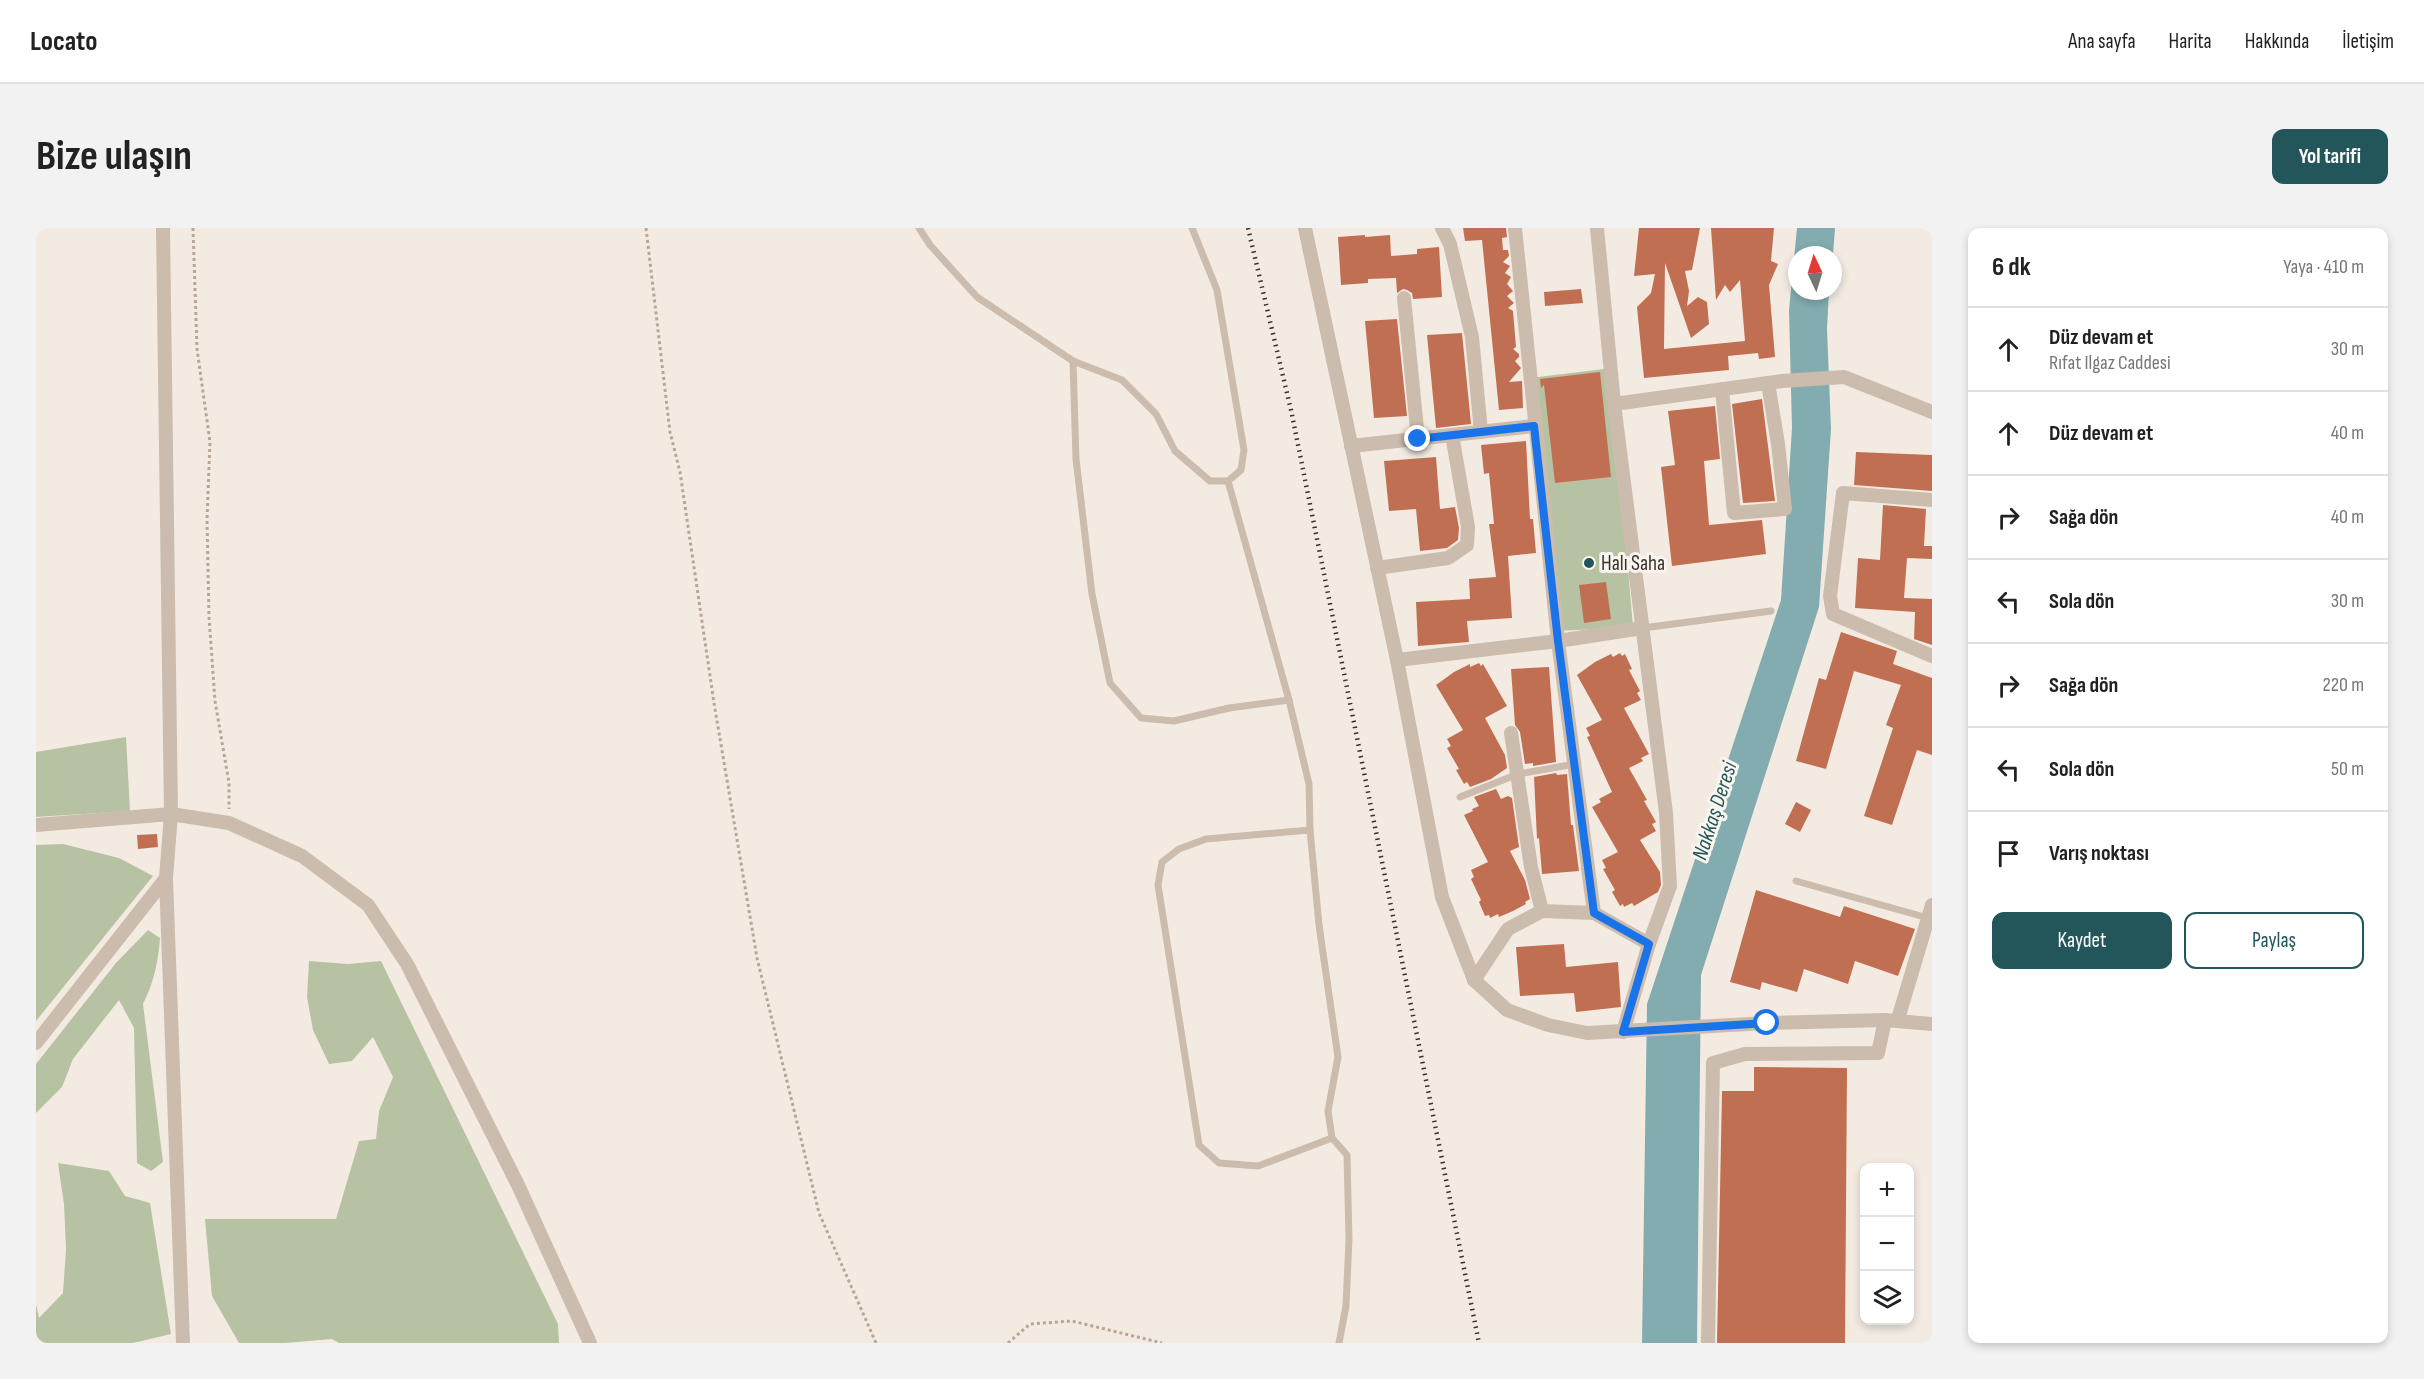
<!DOCTYPE html>
<html lang="tr">
<meta charset="utf-8">
<style>
:root{--surface:#fff;--page:#f2f2f2;--text:#222;--muted:#767676;--line:#e0e0e0;--accent:#23565a}
body{margin:0;font-family:"Sofia Sans Condensed",sans-serif;background:var(--page);color:var(--text)}
.controls{position:absolute;right:18px;bottom:18px;display:grid;overflow:hidden;border-radius:12px;box-shadow:0 3px 9px #0003}
.controls button{width:54px;height:54px;display:grid;place-items:center;padding:0;border:0;border-bottom:2px solid var(--line);background:var(--surface);color:var(--text);font:30px sans-serif}
.compass{position:absolute;left:1752px;top:18px;width:54px;height:54px;border-radius:50%;background:var(--surface);box-shadow:0 3px 9px #0003;rotate:356deg}
.stop{position:absolute;width:18px;height:18px;margin:-14px;border:4px solid #1a73e8;border-radius:50%;background:#fff}
.stop.end{background:#1a73e8;border-color:#fff;box-shadow:0 2px 6px #0008}
.list{margin:0;padding:0;list-style:none}
h2{display:flex;justify-content:space-between;align-items:center;height:78px;margin:0;padding:0 24px;font-size:26px}
h2 small{font-size:20px;font-weight:400;color:var(--muted)}
.list li{display:grid;grid-template-columns:39px 1fr auto;gap:18px;align-items:center;box-sizing:border-box;height:84px;padding:0 24px;border-top:2px solid var(--line)}
.list b{display:block;font-size:22px;white-space:nowrap}
.list p{margin:0;font-size:20px;white-space:nowrap;color:var(--muted)}
.list em{font-size:20px;font-style:normal;color:var(--muted)}
.actions{display:flex;gap:12px;padding:18px 24px}
.actions a{flex:1;padding:14px 0;border:2px solid var(--accent);border-radius:12px;text-align:center;font-size:21px;color:var(--accent)}
.actions .main{background:var(--accent);color:#fff}
.icon{flex:none;width:33px;height:33px;fill:none;stroke:currentColor;stroke-width:2;stroke-linecap:round;stroke-linejoin:round}
.map{position:relative;flex:none;width:1896px;height:1115px;overflow:hidden;border-radius:12px}
header{display:flex;align-items:center;gap:36px;box-sizing:border-box;height:84px;padding:0 30px;background:var(--surface);border-bottom:2px solid var(--line)}
header strong{font-size:28px}
nav{display:flex;gap:33px;margin-inline-start:auto;font-size:21px}
.intro{display:flex;align-items:center;justify-content:space-between;box-sizing:border-box;height:144px;padding:0 36px}
h1{margin:0;font-size:42px}
.button{padding:15px 27px;border-radius:12px;background:var(--accent);color:#fff;font-size:21px;font-weight:700}
main{display:flex;gap:36px;padding:0 36px}
aside{flex:1;background:var(--surface);border-radius:12px;box-shadow:0 3px 9px #0003}
.map>svg:first-child{display:block}
.green{fill:#b7c2a2}
.water{fill:#82acaf}
.building{fill:#c16f52}
.lines{fill:none;stroke-linecap:round;stroke-linejoin:round}
.path{stroke:#b7a698;stroke-width:3;stroke-dasharray:3 3;stroke-linecap:butt}
.lane{stroke:#cbbcae;stroke-width:7}
.street{stroke:#cbbcae;stroke-width:14}
.rail{stroke:#3a312c;stroke-width:4.5;stroke-dasharray:1.5 4.5;stroke-linecap:butt}
.route{stroke:#1a73e8;stroke-width:8}
.poi-dot{fill:#23565a;stroke:#faf5ef;stroke-width:2}
.labels{text-anchor:middle;dominant-baseline:central;stroke-width:6;stroke-linejoin:round;paint-order:stroke}
.poi-label{font-size:21px;fill:#3a312c;stroke:#faf5ef;text-anchor:start}
.water-label{font-size:22px;font-style:italic;fill:#23565a;stroke:#faf5ef}
</style>
<header>
<strong>Locato</strong>
<nav><a>Ana sayfa</a><a>Harita</a><a>Hakkında</a><a>İletişim</a></nav>
</header>
<div class="intro"><h1>Bize ulaşın</h1><a class="button">Yol tarifi</a></div>
<main>
<div class="map">
<svg width="1896" height="1115" viewBox="0 0 1896 1115">
<rect width="100%" height="100%" fill="#f3ebe2"/>
<g class="green">
<polygon points="1568,141 1586,272 1597,399 1521,403 1494,150"/>
<polygon points="90,509 94,583 0,589 0,524"/>
<polygon points="27,616 83,630 117,648 0,793 0,617"/>
<path d="M112,702L124,710C122,735 118,754 107,776L127,934L115,943L101,935L98,800L83,772L37,831L26,859L0,885V836L80,735Z"/>
<polygon points="273,733 312,736 345,733 522,1096 523,1115 303,1115 296,1111 249,1115 203,1115 176,1068 169,991 300,991 323,913 340,911 343,883 357,849 337,809 316,833 293,836 277,802 271,769"/>
<polygon points="22,935 73,943 89,968 114,975 135,1106 97,1115 0,1115 0,1076 3,1090 27,1065 30,1021 28,976"/>
</g>
<polygon class="water" points="1761,0 1799,0 1797,27 1761,27 1761,63 1793,63 1791,101 1795,201 1783,379 1665,747 1661,1115 1606,1115 1611,776 1745,372 1756,200 1753,82"/>
<g class="building">
<polygon points="1427,0 1470,0 1471,9 1466,10 1467,22 1472,22 1473,28 1467,34 1474,38 1469,45 1475,49 1471,56 1477,63 1471,68 1478,75 1472,80 1477,83 1480,119 1477,121 1483,126 1483,129 1479,133 1485,140 1473,154 1486,153 1487,180 1463,182 1446,12 1429,13"/>
<polygon points="1603,0 1664,0 1656,42 1649,43 1653,63 1651,78 1662,69 1671,74 1673,96 1655,110 1629,35 1628,121 1709,113 1704,52 1694,64 1689,57 1680,72 1675,0 1738,0 1735,33 1742,36 1733,57 1739,129 1723,131 1722,125 1692,128 1693,142 1608,150 1601,79 1615,65 1619,46 1598,48"/>
<polygon points="1329,7 1329,9 1354,7 1355,28 1381,26 1381,21 1403,19 1406,69 1377,71 1376,65 1371,62 1367,61 1361,65 1360,50 1332,51 1332,55 1305,57 1302,9"/>
<polygon points="1545,61 1547,75 1509,78 1508,64"/>
<polygon points="1361,91 1371,188 1338,190 1329,93"/>
<polygon points="1426,105 1435,196 1400,200 1391,107"/>
<polygon points="1564,144 1575,249 1519,255 1508,157 1505,160 1504,151"/>
<polygon points="1726,171 1739,273 1707,275 1696,176"/>
<polygon points="1679,178 1684,231 1668,233 1673,297 1726,292 1730,326 1636,338 1625,239 1639,237 1632,183"/>
<polygon points="1490,213 1494,291 1497,291 1500,325 1472,328 1476,390 1431,393 1433,414 1382,418 1380,374 1434,371 1433,351 1460,349 1453,296 1458,296 1453,245 1448,246 1445,217"/>
<polygon points="1820,224 1896,227 1896,263 1818,257"/>
<polygon points="1400,229 1404,281 1419,279 1423,300 1422,312 1411,320 1384,323 1380,281 1353,283 1348,233"/>
<polygon points="1847,277 1890,281 1888,318 1896,318 1896,331 1871,330 1868,370 1896,371 1896,417 1878,411 1879,384 1819,380 1822,330 1844,332"/>
<polygon points="1570,354 1575,391 1548,395 1543,357"/>
<polygon points="1805,404 1861,423 1857,436 1896,450 1896,527 1881,522 1856,597 1828,588 1857,500 1850,497 1865,457 1818,443 1790,541 1760,533 1783,450 1790,452"/>
<polygon points="1584,425 1586,428 1589,426 1596,441 1593,442 1604,463 1601,465 1605,472 1588,480 1613,526 1605,530 1607,533 1593,540 1611,572 1608,573 1620,594 1616,596 1620,603 1604,612 1624,644 1625,657 1622,664 1598,678 1596,675 1588,679 1587,676 1584,678 1576,664 1579,662 1567,641 1570,640 1566,632 1582,624 1556,579 1565,574 1563,571 1576,564 1551,509 1554,508 1550,500 1566,492 1541,447 1559,434 1575,426 1577,429"/>
<polygon points="1443,435 1445,438 1447,436 1471,478 1449,490 1469,527 1471,540 1455,551 1434,559 1431,554 1428,556 1420,542 1423,541 1411,520 1415,518 1411,511 1427,502 1400,457 1418,444 1434,436 1434,439"/>
<polygon points="1513,439 1520,534 1497,538 1497,535 1489,536 1484,504 1479,497 1475,441"/>
<polygon points="1520,545 1521,547 1531,546 1535,597 1537,597 1543,643 1506,646 1503,610 1501,611 1498,549"/>
<polygon points="1460,561 1465,571 1472,568 1476,570 1483,619 1474,623 1489,652 1494,671 1489,674 1490,676 1477,683 1463,689 1462,686 1454,690 1453,687 1449,688 1443,674 1445,672 1435,651 1438,649 1435,642 1452,634 1428,587 1437,583 1436,581 1443,578 1438,569"/>
<polygon points="1760,574 1775,582 1764,604 1749,596"/>
<polygon points="121,606 122,619 102,621 101,607"/>
<polygon points="1720,662 1804,689 1808,678 1879,701 1862,748 1819,733 1812,756 1768,741 1761,764 1726,754 1724,762 1694,754"/>
<polygon points="1528,716 1530,739 1582,734 1585,779 1540,784 1538,765 1484,768 1480,719"/>
<polygon points="1718,839 1811,840 1809,1115 1681,1115 1686,863 1718,863"/>
</g>
<g class="lines">
<g class="path">
<polyline points="157,0 161,121 174,214 171,291 173,389 179,473 193,555 193,581"/>
<polyline points="610,0 634,204 644,244 678,475 721,730 783,985 840,1115"/>
<polyline points="972,1115 994,1096 1036,1093 1126,1115"/>
</g>
<g class="lane">
<polyline points="883,0 894,17 941,69 1037,133 1086,152 1120,186 1139,223 1174,253 1192,253 1205,242 1208,222 1181,62 1156,0"/>
<polyline points="1037,133 1040,231 1056,366 1074,455 1105,490 1138,493 1193,480 1253,472"/>
<polyline points="1192,253 1253,472 1273,556 1274,602 1283,697 1302,829 1292,883 1296,910 1311,927 1313,1011 1310,1078 1303,1115"/>
<polyline points="1607,400 1735,383"/>
<polyline points="1424,569 1482,546 1539,536"/>
<polyline points="1274,602 1170,611 1143,621 1126,634 1122,657 1163,917 1183,935 1222,938 1296,910"/>
<polyline points="1760,653 1892,690"/>
</g>
<g class="street">
<polyline points="127,0 135,586 130,650 147,1115"/>
<polyline points="1269,0 1361,432 1406,669 1438,752 1471,782 1512,797 1551,805 1731,795 1849,792 1896,796"/>
<polyline points="1406,0 1414,16 1436,109 1445,204"/>
<polyline points="1479,0 1522,413 1558,685"/>
<polyline points="1561,0 1578,176 1630,585 1634,658 1613,716 1587,804"/>
<polyline points="1368,70 1382,211"/>
<polyline points="1686,161 1698,285 1749,281 1742,216 1732,155"/>
<polyline points="1578,176 1746,153 1808,149 1896,184"/>
<polyline points="1315,218 1498,198"/>
<polyline points="1896,272 1807,265 1794,368 1797,386 1896,428"/>
<polyline points="1341,340 1412,330 1431,317 1432,299 1416,207"/>
<polyline points="1361,432 1522,413 1606,400"/>
<polyline points="1475,505 1495,639 1506,683"/>
<polyline points="0,597 135,586 193,595 266,628 332,677 371,736 482,957 554,1115"/>
<polyline points="1438,752 1472,701 1506,683 1558,685 1613,716"/>
<polyline points="1862,791 1896,677"/>
<polyline points="0,815 130,650"/>
<polyline points="1672,1115 1677,835 1709,826 1842,825 1849,792"/>
</g>
<polyline class="rail" points="1212,0 1255,182 1443,1115"/>
</g>
<g class="lines">
<polyline class="route" points="1382,211 1498,198 1522,413 1558,685 1613,716 1587,804 1731,795"/>
</g>
<circle class="poi-dot" cx="1553" cy="335" r="6"/>
<g class="labels">
<g class="poi-label">
<text x="1565" y="335">Halı Saha</text>
</g>
<g class="water-label">
<text transform="translate(1679 583) rotate(-72)">Nakkaş Deresi</text>
</g>
</g>
</svg>
<div class="controls">
<button>+</button>
<button>−</button>
<button><svg class="icon" aria-label="layers" viewBox="0 0 24 24"><path d="M12 4l9 5-9 5-9-5zM3 14l9 5 9-5"/></svg></button>
</div>
<svg class="compass" viewBox="-18 -18 36 36"><path d="M0-13l5 13h-10z" fill="#e53935"/><path d="M0 13l5-13h-10z" fill="#767676"/></svg>
<div class="stop" style="left:1731px;top:795px"></div>
<div class="stop end" style="left:1382px;top:211px"></div>
</div>
<aside>
<h2>6 dk<small>Yaya · 410 m</small></h2>
<ul class="list">
<li><svg class="icon" aria-label="ahead" viewBox="0 0 24 24"><path d="M12 20V5M6 11l6-6 6 6"/></svg><div><b>Düz devam et</b><p>Rıfat Ilgaz Caddesi</p></div><em>30 m</em></li>
<li><svg class="icon" aria-label="ahead" viewBox="0 0 24 24"><path d="M12 20V5M6 11l6-6 6 6"/></svg><div><b>Düz devam et</b></div><em>40 m</em></li>
<li><svg class="icon" aria-label="right" viewBox="0 0 24 24"><path d="M7 20v-9h11M14 6l5 5-5 5"/></svg><div><b>Sağa dön</b></div><em>40 m</em></li>
<li><svg class="icon" aria-label="left" viewBox="0 0 24 24"><path d="M17 20v-9H6M10 6l-5 5 5 5"/></svg><div><b>Sola dön</b></div><em>30 m</em></li>
<li><svg class="icon" aria-label="right" viewBox="0 0 24 24"><path d="M7 20v-9h11M14 6l5 5-5 5"/></svg><div><b>Sağa dön</b></div><em>220 m</em></li>
<li><svg class="icon" aria-label="left" viewBox="0 0 24 24"><path d="M17 20v-9H6M10 6l-5 5 5 5"/></svg><div><b>Sola dön</b></div><em>50 m</em></li>
<li><svg class="icon" aria-label="arrive" viewBox="0 0 24 24"><path d="M6 21V4h12l-3 4 3 4H6"/></svg><div><b>Varış noktası</b></div></li>
</ul>
<div class="actions"><a class="main">Kaydet</a><a>Paylaş</a></div>
</aside>
</main>
